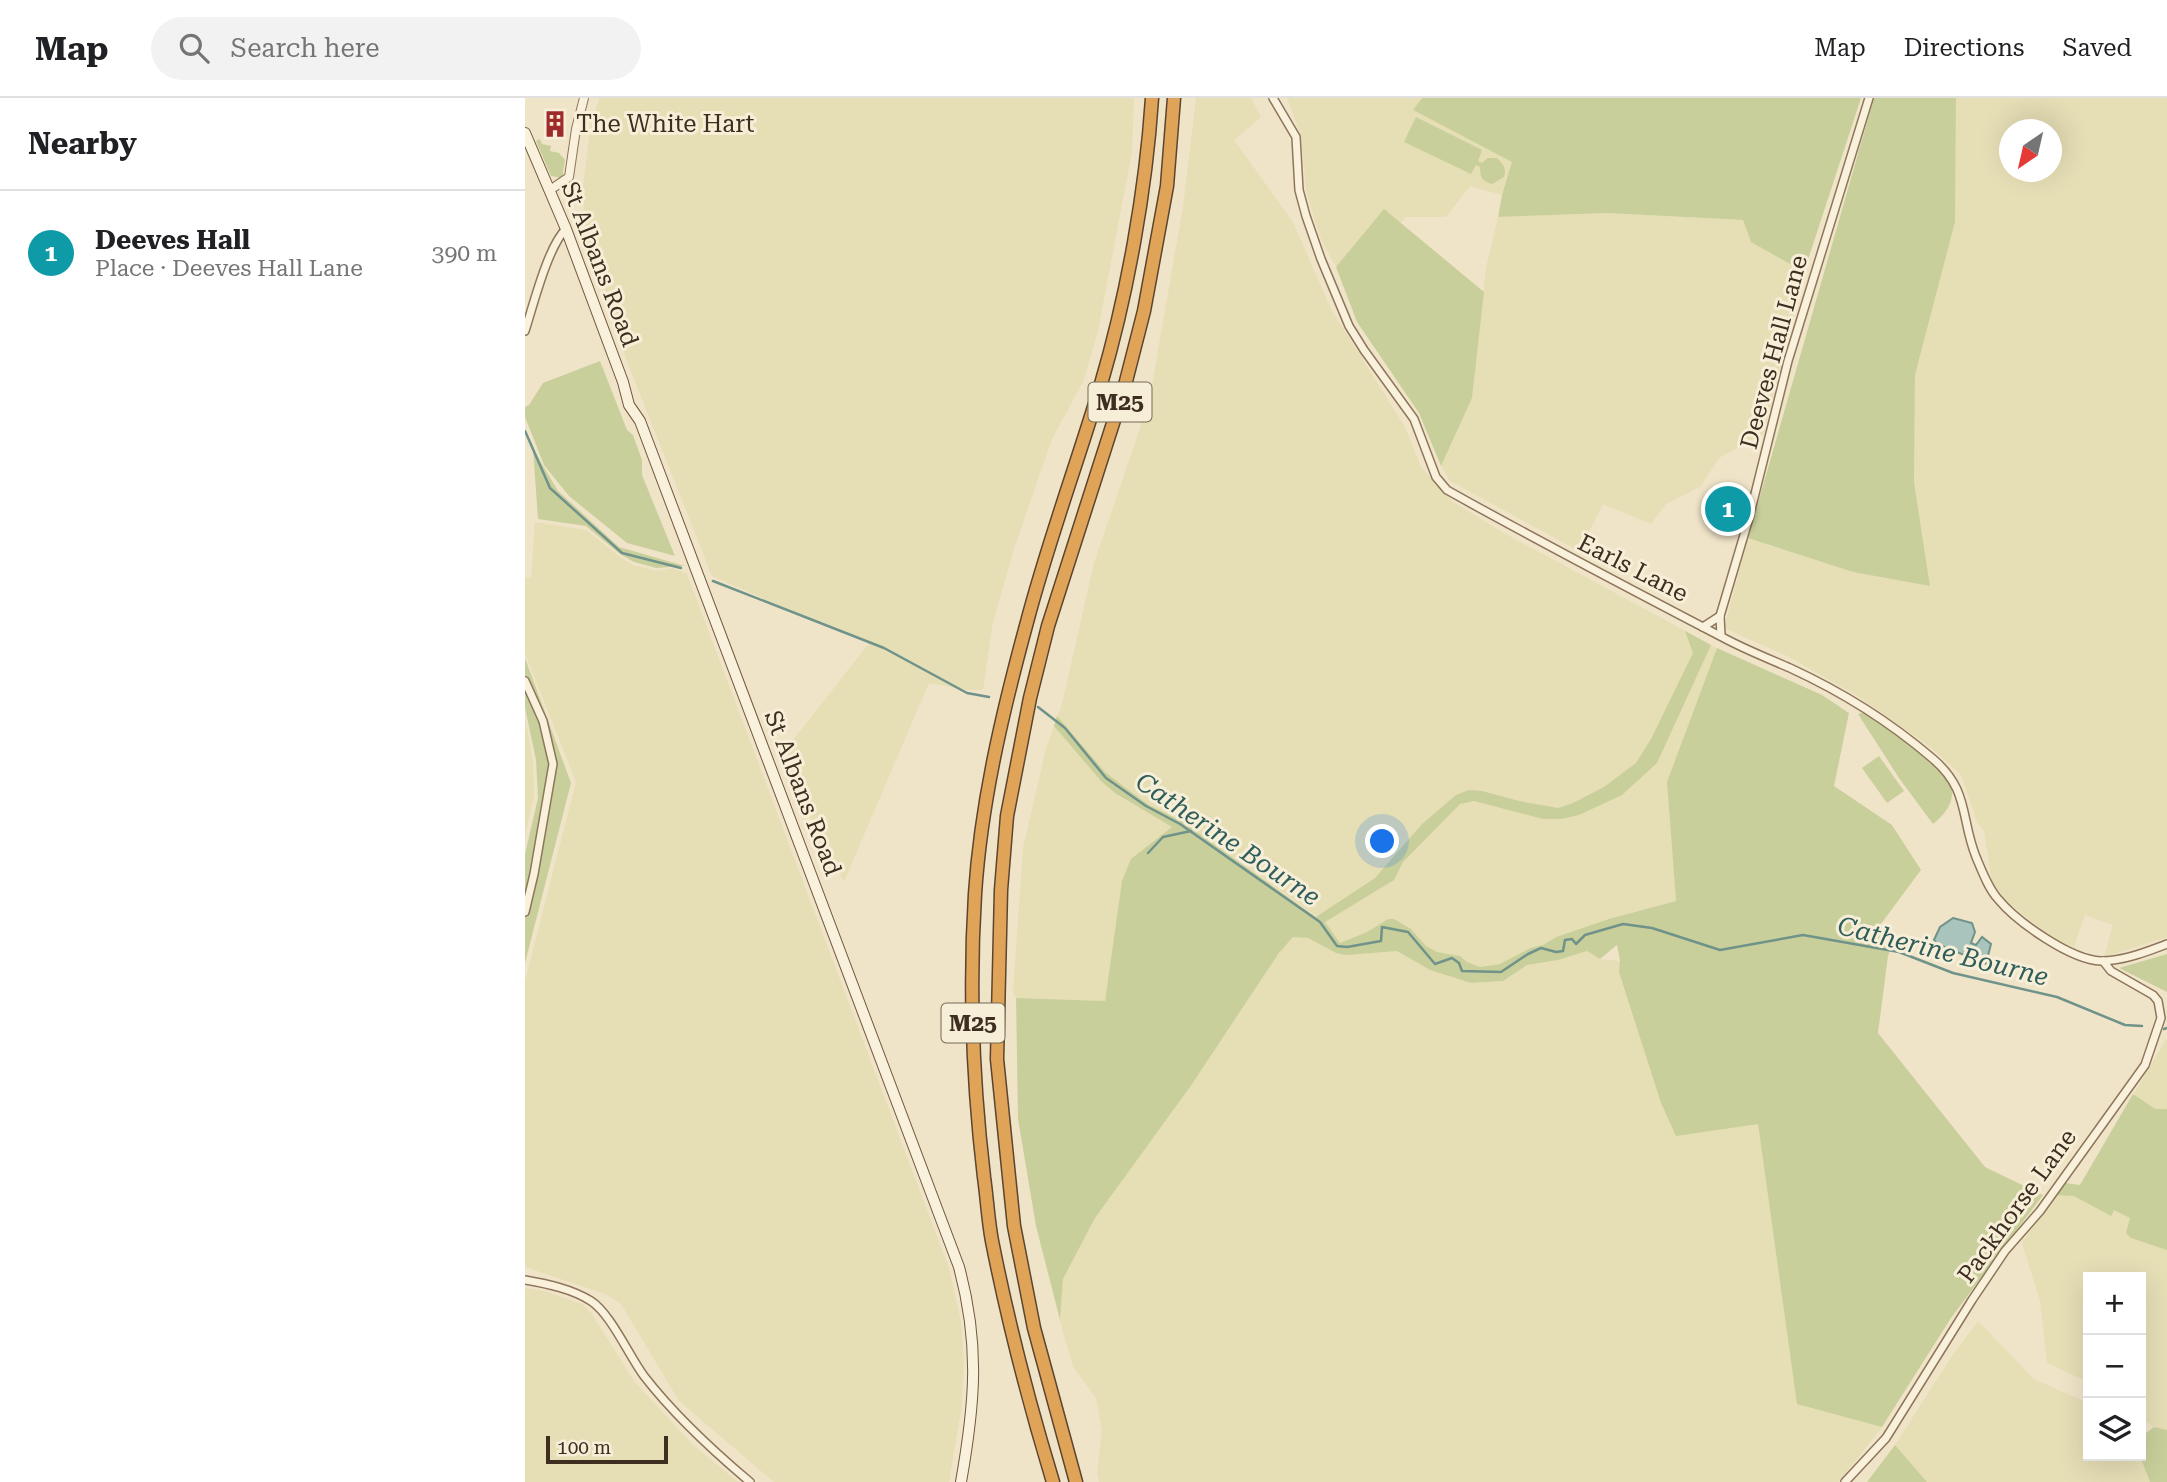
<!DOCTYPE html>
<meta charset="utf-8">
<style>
:root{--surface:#fff;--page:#f2f2f2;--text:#202124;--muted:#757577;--line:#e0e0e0;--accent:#9e2a2b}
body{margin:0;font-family:"Roboto Serif",serif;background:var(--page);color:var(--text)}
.controls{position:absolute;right:21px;bottom:21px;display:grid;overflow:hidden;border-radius:0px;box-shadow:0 7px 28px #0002}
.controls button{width:63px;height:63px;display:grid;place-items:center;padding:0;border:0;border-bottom:2px solid var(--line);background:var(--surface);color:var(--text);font:35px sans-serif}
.compass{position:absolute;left:1474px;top:21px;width:63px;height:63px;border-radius:50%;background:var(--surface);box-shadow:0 7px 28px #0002;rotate:214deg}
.scale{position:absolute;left:21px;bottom:18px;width:122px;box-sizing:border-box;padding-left:7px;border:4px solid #3d2e20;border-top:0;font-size:19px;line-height:24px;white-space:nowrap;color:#3d2e20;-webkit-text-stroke:5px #f7eed8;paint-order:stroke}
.you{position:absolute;left:858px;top:744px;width:24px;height:24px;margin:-18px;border:5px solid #fff;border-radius:50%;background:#1a73e8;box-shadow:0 0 0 10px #1a73e833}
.badge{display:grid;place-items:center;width:46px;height:46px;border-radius:50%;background:var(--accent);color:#fff;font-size:23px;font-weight:700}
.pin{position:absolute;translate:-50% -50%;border:4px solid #fff;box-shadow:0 2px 7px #0006}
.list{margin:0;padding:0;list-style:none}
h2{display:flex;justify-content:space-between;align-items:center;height:91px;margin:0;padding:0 28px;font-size:30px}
h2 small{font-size:23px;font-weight:400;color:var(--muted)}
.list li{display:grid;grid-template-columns:46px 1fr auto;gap:21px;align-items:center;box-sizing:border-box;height:126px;padding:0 28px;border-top:2px solid var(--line)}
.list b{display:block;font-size:26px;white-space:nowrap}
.list p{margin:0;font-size:23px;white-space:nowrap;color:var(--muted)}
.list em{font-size:23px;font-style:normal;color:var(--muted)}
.icon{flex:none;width:38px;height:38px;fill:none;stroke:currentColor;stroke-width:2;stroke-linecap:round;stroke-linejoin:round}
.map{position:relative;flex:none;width:1642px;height:1384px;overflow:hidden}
header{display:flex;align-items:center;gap:42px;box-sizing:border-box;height:98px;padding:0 35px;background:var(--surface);border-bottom:2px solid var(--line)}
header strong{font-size:33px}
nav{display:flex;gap:38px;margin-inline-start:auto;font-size:24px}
.search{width:490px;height:63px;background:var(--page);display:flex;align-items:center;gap:18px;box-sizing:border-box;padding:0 24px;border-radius:38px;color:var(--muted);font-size:26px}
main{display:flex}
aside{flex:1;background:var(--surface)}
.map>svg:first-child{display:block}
.farmland{fill:#e6deb5;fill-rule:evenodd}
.green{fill:#c9cf9b}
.water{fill:#a9c4bc;stroke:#6f938a;stroke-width:2}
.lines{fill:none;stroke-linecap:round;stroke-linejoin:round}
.stream{stroke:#6f938a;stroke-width:2.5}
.minor-casing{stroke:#8d765c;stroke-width:10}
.tertiary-casing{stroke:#8d765c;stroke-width:10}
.secondary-casing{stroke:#6f573f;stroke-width:12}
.motorway-casing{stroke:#5b4430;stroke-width:15}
.minor{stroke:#faf1dc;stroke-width:7}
.tertiary{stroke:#faf1dc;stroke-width:8}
.secondary{stroke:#faf1dc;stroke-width:10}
.motorway{stroke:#e0a458;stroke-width:12}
.labels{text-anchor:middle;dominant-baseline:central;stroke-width:6;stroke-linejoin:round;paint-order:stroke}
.shield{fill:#f7eed8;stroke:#756857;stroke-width:2}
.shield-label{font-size:23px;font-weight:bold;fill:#3d2e20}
.poi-label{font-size:24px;fill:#3d2e20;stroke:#f7eed8;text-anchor:start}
.street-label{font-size:24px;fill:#3d2e20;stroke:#f7eed8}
.water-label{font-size:26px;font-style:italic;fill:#2f5d5a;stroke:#f7eed8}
</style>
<header>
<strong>Map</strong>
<div class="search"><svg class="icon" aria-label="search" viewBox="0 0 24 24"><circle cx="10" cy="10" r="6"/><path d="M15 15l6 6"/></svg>Search here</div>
<nav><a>Map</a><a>Directions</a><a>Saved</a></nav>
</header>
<main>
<aside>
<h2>Nearby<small></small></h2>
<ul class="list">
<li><span class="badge" style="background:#0f9aa8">1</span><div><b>Deeves Hall</b><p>Place · Deeves Hall Lane</p></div><em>390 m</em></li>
</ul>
</aside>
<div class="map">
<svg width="1642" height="1384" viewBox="0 0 1642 1384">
<rect width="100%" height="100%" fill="#f0e4c8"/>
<g class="farmland">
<polygon points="74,0 609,0 607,54 573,233 558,284 527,341 490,448 468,524 458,592 442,592 404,585 319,784 254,660 345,544 294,525 187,478 101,261 79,186 62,145 57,96 65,32"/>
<polygon points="671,0 726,0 736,19 709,42 768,124 806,211 880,329 896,369 928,404 979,435 1192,550 1142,684 1151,803 1084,821 1031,839 1018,847 1005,850 975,866 955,869 942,864 935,858 912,854 901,848 886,831 863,821 842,834 815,845 800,824 658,724 648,729 597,783 580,903 491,900 488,894 498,750 521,650 537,606 569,465 624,304 658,109"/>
<polygon points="762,0 897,0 888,12 988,64 977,97 945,88 921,119 881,119 874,126 859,111 811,169 795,139 781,93 776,37"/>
<path d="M1431,0H1642V839L1579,859L1588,827L1560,817L1549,849L1529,841L1478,801L1467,784L1459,733L1452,724L1436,677L1405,649L1334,599L1264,559L1199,530L1223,440L1328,474L1405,487L1389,384L1390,277L1430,124ZM1484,32H1526V74H1484Z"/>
<polygon points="1082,115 1218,122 1226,144 1279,174 1239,335 1194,360 1176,388 1141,406 1126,426 1078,406 1054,453 925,383 916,368 947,300 961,170 973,119"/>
<polygon points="10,424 61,432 95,459 108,467 133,473 148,470 162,476 424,1170 436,1223 439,1262 437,1307 424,1384 249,1384 154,1303 96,1206 80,1196 0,1169 0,883 51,684 0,556 0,480 6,480"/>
<polygon points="0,618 8,663 9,698 0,739"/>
<polygon points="768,839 783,840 811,855 872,853 905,872 946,885 978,883 1002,867 1033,862 1062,853 1075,861 1095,863 1231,1012 1272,1305 1357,1329 1314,1384 574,1384 572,1375 577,1333 571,1300 548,1269 535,1223 538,1181 570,1120 665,989 754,855"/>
<polygon points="1642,940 1642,1332 1629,1329 1616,1319 1616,1179 1563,1179 1563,1284 1522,1265 1515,1203 1497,1145 1539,1085 1555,1087"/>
<polygon points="0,1190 19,1193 57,1206 67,1216 109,1283 167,1346 213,1384 0,1384"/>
<polygon points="1453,1223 1509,1281 1563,1305 1563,1358 1615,1358 1625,1384 1402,1384 1370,1347 1427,1258"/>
</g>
<g class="green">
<polygon points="897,0 1336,0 1279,174 1226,144 1218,122 1082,115 973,119 977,97 987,64 888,12"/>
<polygon points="1349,0 1431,0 1430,124 1390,277 1389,384 1405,488 1328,474 1223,440"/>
<path d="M891,19L957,52L953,63L957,65L963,60H972C978,66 982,71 979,79L967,86C957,83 955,79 955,69L951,67L946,76L879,44Z"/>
<polygon points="15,41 17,46 26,48 25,53 34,55 40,62 37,80 26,78 11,43"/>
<polygon points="859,111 959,194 947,300 916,368 894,315 832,224 811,169"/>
<polygon points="75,263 102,332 108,337 117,362 117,377 150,458 102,445 44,398 19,367 0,319 0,309 4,307 18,285"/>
<polygon points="8,351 33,393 94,449 160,468 131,470 109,464 95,456 61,428 13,421"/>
<polygon points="1160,533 1186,547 1132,665 1097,697 1054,717 1036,721 1018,721 949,703 935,706 878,764 869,782 800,824 815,845 842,834 863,821 869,821 886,831 901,848 912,854 935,858 942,864 955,869 975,866 1005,850 1018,847 1031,839 1084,821 1151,803 1142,684 1192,550 1297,597 1324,615 1309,688 1367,727 1396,772 1350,834 1370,838 1363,858 1353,935 1460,1069 1518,1097 1426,1220 1357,1329 1272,1306 1233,1026 1151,1038 1136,1005 1094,874 1095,863 1092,847 1075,861 1062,853 1033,862 1002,867 978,883 946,885 905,872 872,853 821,857 811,855 783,840 768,839 754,855 665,989 570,1120 538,1181 535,1222 511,1128 493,1021 491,900 580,903 597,783 606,761 647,729 590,695 577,684 529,628 532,618 580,674 598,688 624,707 658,724 791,819 850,780 897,726 931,697 944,692 957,693 994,703 1033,710 1048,705 1079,689 1111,665 1126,641 1168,555"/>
<polygon points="0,560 46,685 0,865 0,756 13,700 11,662 0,610"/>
<path d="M1339,614C1361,629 1426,666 1427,694C1428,707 1417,719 1408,726L1374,680L1333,616Z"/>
<polygon points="1354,658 1379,693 1362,705 1337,670"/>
<polygon points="1642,856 1642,894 1594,870"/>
<polygon points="1608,996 1630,1011 1642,1011 1642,1152 1606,1140 1601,1135 1605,1120 1589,1112 1586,1118 1549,1098 1530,1097 1539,1085 1555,1087"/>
<polygon points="1629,1329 1642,1332 1642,1384 1625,1384 1615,1358 1616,1339"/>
<polygon points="1370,1347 1402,1384 1342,1384"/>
</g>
<polygon class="water" points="1428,820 1447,825 1450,834 1446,845 1451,847 1457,839 1466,846 1461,866 1412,846 1409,842 1415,829"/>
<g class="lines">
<g class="stream">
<polyline points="0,333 25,390 97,455 156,470"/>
<polyline points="188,483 359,550 442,595 464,599"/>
<polyline points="513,609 540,630 581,680 621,708 655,726 795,824 812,848 822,849 856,843 857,829 883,834 910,866 927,860 934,865 937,873 976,874 1003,856 1016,850 1031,854 1038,853 1040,842 1047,841 1051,846 1060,837 1098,826 1127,830 1195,852 1278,837 1374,854 1428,875 1532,899 1600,927 1617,928"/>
<polyline points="623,755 638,739 666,733"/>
<polyline points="1639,931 1642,930"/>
</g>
<defs>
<g id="minor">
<path d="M748,0L771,39L774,92L781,118L796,161L824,228L839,252L889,321L911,379L922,392C1013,443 1105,491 1197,539C1219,551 1242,560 1265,570C1315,593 1365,624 1407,660C1445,692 1435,719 1451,759C1457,773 1463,790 1473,801C1492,824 1546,862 1576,863C1598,863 1621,854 1642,846"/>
<path d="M0,233C8,208 23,148 41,131"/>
<polyline points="1178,529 1195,518"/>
<polyline points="1196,538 1195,518 1224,420 1263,263 1344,0"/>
<polyline points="0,583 18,623 28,666 9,776 0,814"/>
<path d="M0,1182C23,1186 47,1191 66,1203C86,1216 104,1258 119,1278C150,1318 187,1352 225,1384"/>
<polyline points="1320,1384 1361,1340 1447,1202 1480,1153 1515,1113 1620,967 1636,920 1633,903 1628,897 1586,873 1578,863"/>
</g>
<polyline id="tertiary" points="25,92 44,79 51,31 59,0"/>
<path id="secondary" d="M0,35L41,131L98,284L104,307L115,323L434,1169C455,1247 450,1305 436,1384"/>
<g id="motorway">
<path d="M528,1384C504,1305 483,1224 467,1143C463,1122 462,1100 459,1079C448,986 444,890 450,796C456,704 478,612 502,524C523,444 552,366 576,286C602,198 621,92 627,0"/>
<polyline points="551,1384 509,1230 489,1128 472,961 476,792 482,718 505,600 523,528 599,291 619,213 642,88 649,0"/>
</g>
</defs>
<use href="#minor" class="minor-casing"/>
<use href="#tertiary" class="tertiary-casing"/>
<use href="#secondary" class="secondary-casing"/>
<use href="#motorway" class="motorway-casing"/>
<use href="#minor" class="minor"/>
<use href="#tertiary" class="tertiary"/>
<use href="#secondary" class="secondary"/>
<use href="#motorway" class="motorway"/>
</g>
<defs>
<symbol id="building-bare" viewBox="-9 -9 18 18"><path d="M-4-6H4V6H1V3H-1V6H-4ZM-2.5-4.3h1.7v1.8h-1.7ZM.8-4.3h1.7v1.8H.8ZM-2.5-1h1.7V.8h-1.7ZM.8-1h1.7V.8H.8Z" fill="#9e2a2b" stroke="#f7eed8" stroke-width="2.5" paint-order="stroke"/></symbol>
</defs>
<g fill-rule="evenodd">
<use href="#building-bare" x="11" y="7" width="38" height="38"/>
</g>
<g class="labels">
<g class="shield">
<rect x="563.5" y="284.5" width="63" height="39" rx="5"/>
<rect x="416.5" y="905.5" width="63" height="39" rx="5"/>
</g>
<g class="shield-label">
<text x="595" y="304">M25</text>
<text x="448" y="925">M25</text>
</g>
<g class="poi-label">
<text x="51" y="26">The White Hart</text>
</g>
<g class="street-label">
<text transform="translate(75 166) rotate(69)">St Albans Road</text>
<text transform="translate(1249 254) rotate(-75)">Deeves Hall Lane</text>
<text transform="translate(1108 470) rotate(27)">Earls Lane</text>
<text transform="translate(278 695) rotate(69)">St Albans Road</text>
<text transform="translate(1492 1108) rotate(-54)">Packhorse Lane</text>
</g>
<g class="water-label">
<text transform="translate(703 741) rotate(34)">Catherine Bourne</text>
<text transform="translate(1418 853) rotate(14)">Catherine Bourne</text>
</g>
</g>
</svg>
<div class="controls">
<button>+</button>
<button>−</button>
<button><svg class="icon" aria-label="layers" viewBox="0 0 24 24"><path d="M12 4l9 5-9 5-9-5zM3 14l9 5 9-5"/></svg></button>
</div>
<svg class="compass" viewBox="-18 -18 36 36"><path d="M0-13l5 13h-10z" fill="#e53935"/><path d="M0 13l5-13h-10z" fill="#757577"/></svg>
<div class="scale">100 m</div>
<div class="you"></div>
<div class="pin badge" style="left:1203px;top:411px;background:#0f9aa8">1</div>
</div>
</main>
